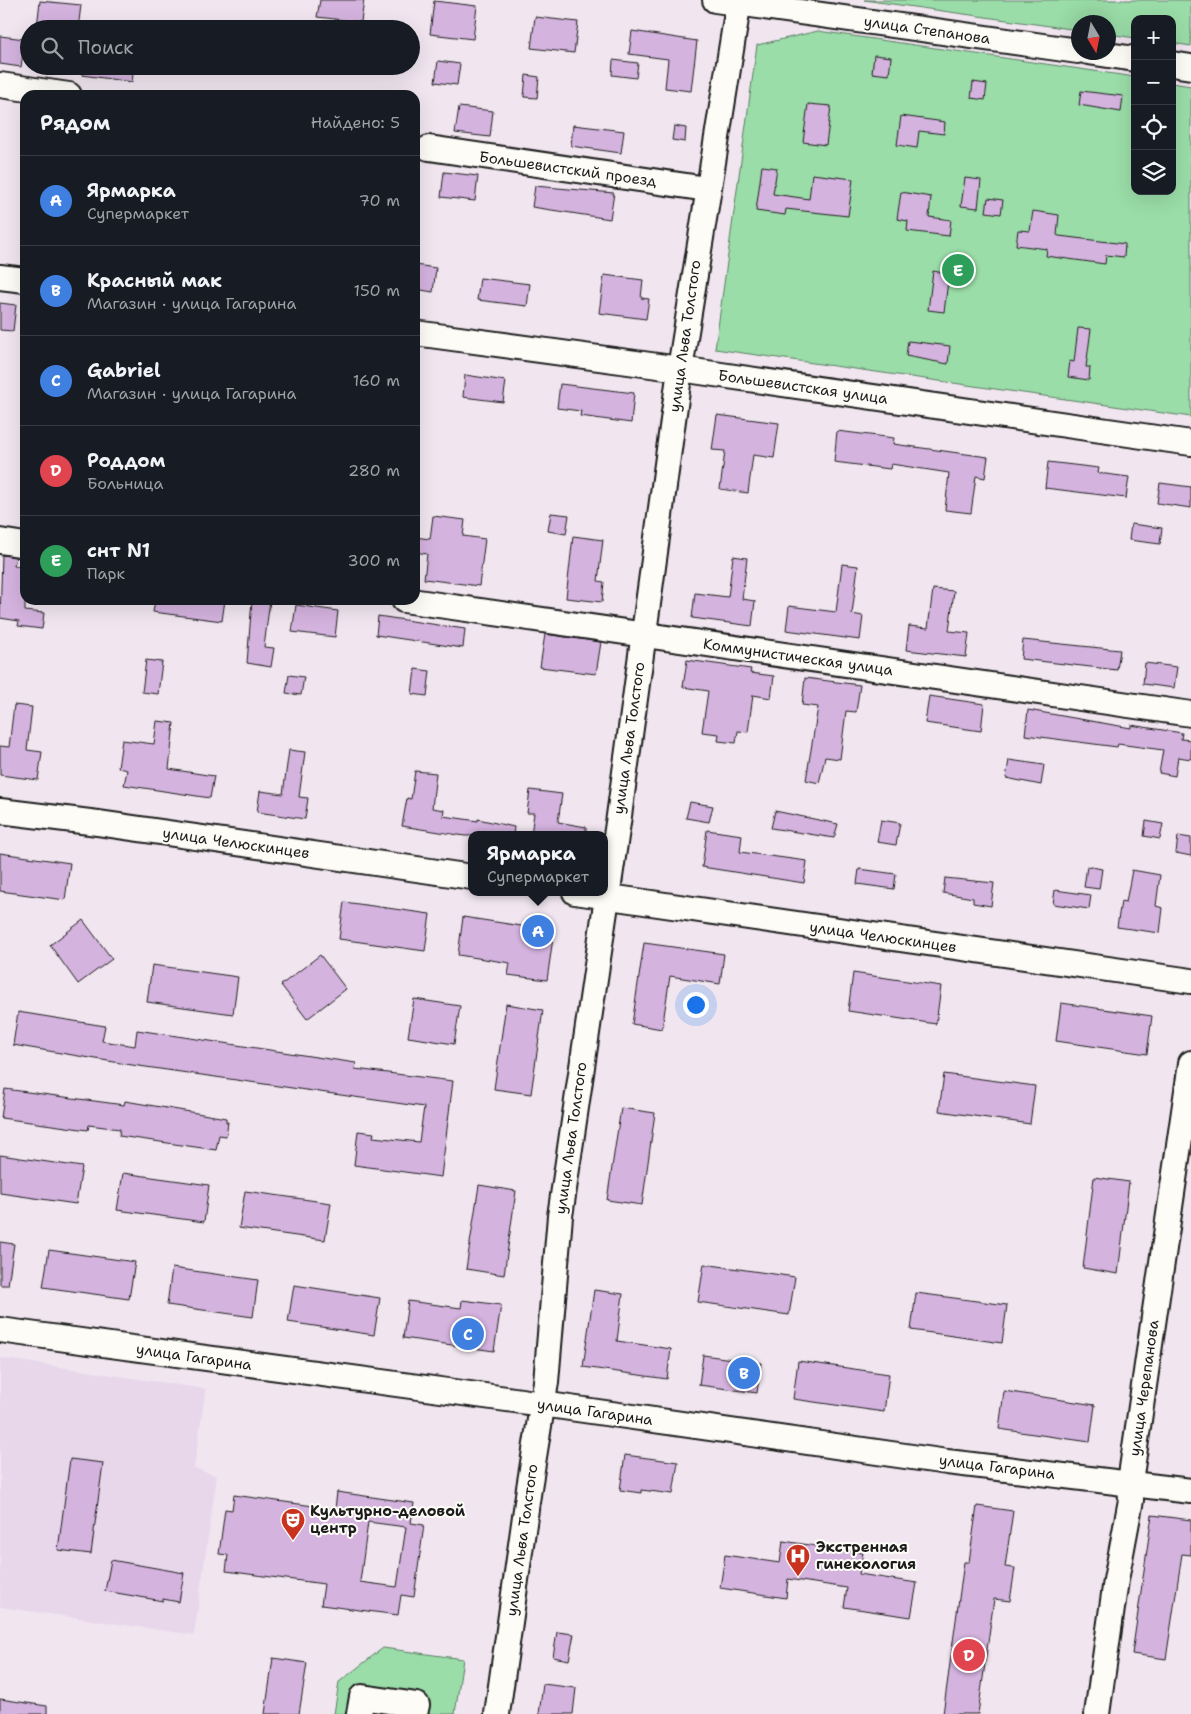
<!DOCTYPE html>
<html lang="ru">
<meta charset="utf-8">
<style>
:root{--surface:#171b24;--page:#242831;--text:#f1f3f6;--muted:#9ea1a6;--line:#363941;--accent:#c8321e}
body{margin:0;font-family:"Shantell Sans",sans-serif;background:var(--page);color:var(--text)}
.controls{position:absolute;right:15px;top:15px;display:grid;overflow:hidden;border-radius:10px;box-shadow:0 5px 20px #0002}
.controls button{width:45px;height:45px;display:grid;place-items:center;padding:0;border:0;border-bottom:1px solid var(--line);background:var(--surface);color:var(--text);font:25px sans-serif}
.compass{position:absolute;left:1071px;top:15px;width:45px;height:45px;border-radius:50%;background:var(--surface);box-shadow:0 5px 20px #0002;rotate:170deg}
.you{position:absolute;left:695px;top:1004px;width:18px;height:18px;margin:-12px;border:4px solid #fff;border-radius:50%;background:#1a73e8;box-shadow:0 0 0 8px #1a73e833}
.badge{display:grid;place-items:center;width:32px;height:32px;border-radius:50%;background:var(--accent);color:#fff;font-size:16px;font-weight:700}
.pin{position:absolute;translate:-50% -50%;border:2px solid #fff;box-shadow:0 1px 5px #0006}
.popup{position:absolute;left:468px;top:831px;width:140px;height:65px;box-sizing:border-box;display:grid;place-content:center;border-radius:10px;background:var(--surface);filter:drop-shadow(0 1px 4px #0005);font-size:16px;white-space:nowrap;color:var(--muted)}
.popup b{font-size:19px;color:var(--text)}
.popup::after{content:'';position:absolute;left:50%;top:100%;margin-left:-10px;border:10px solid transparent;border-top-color:var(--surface)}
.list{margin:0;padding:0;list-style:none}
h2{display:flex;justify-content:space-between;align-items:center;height:65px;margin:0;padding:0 20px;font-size:21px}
h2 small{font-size:16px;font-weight:400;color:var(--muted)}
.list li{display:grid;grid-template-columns:32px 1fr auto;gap:15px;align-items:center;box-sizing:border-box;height:90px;padding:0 20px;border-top:1px solid var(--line)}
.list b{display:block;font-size:19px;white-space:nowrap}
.list p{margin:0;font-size:16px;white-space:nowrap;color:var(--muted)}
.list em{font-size:16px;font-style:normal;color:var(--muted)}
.icon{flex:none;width:28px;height:28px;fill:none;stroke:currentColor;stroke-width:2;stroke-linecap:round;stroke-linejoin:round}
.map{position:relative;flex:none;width:1191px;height:1714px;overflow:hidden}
.search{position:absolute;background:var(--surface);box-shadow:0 5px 20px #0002;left:20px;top:20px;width:400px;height:55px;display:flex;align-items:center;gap:12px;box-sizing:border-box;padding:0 18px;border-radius:28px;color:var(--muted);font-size:19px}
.panel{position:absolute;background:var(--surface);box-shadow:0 5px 20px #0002;left:20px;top:90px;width:400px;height:515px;border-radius:15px}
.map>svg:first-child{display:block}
.built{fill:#e8d7eb}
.green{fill:#9adda8;stroke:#5b7c62}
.building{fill:#d4b3df;stroke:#1c1c1c;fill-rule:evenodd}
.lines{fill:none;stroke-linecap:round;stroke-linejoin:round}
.minor-casing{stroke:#1c1c1c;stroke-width:28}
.minor{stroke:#fdfcf7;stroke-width:24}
.labels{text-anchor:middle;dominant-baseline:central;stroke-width:4;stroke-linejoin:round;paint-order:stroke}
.street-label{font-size:15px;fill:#1c1c1c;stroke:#fdfcf7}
.poi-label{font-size:15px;font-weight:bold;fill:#1c1c1c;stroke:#fdfcf7;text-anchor:start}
</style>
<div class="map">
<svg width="1191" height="1714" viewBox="0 0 1191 1714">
<rect width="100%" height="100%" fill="#f1e6f0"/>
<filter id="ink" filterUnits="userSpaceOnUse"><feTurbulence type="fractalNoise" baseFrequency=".02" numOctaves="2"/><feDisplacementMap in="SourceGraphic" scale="10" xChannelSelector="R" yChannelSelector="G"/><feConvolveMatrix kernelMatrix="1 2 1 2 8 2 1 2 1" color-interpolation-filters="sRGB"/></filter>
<g filter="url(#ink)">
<polygon class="built" points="0,1358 206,1389 194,1468 217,1476 194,1635 0,1607"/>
<g class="green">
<polygon points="864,0 1191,0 1191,46 1172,43 1172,19 1135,19 1135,38 1109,34 1108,22 1078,22 1078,30"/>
<polygon points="818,31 1135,77 1135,191 1172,191 1172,83 1191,86 1191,417 715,349 757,45"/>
<polygon points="383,1648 463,1659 455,1714 415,1714 362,1697 359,1714 334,1714 339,1682"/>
</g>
<g class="building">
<polygon points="320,0 364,0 361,22 317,17"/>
<polygon points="40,1 81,5 78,29 37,27"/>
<polygon points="434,1 477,6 473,39 430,34"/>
<polygon points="535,17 578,22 574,53 531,48"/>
<polygon points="632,31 697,41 691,91 665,88 668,59 629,54"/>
<polygon points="0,36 25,39 21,67 0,64"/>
<polygon points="874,55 891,57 889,75 872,73"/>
<polygon points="613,60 638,63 636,78 612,75"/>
<polygon points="438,61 460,64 457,85 435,82"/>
<polygon points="82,66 134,66 132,82 82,75"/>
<polygon points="526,75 539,77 537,98 524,97"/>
<polygon points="973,82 987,84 985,100 971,98"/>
<polygon points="1081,91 1123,96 1121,112 1079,105"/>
<polygon points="808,104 831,106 826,145 803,142"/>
<polygon points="459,107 493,111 490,137 455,133"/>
<polygon points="901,116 945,122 944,134 919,131 917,148 897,145"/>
<polygon points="573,125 624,131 621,153 571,146"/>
<polygon points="674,126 686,128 685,142 672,140"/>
<polygon points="762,166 777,168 773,194 809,199 812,174 853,179 848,216 786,209 785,215 756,211"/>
<polygon points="444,172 478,176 475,201 441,197"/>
<polygon points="965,178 981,180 978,208 961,206"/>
<polygon points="535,186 614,193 610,219 532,207"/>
<polygon points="901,192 931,197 929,217 951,220 949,236 907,231 908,221 897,219"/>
<polygon points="988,198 1003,200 1001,214 986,212"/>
<polygon points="1033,211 1059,215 1057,235 1059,236 1125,244 1124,257 1106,255 1105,264 1046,256 1047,249 1016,245 1018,230 1030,231"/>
<polygon points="415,265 436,268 433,292 415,289"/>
<polygon points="933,271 949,274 944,312 928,310"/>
<polygon points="604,275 643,280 641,298 649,299 646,319 599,313"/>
<polygon points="480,278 530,284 527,306 477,300"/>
<polygon points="0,303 16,305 13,331 0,330"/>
<polygon points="1078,328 1091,329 1086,367 1090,367 1089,380 1068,377 1070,361 1074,362"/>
<polygon points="908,341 950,346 948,364 906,356"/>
<polygon points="465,375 506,381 503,402 463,397"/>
<polygon points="560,384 634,393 631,423 580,416 581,411 557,408"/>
<polygon points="717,415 779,423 774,458 753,455 748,493 720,489 725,451 712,450"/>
<polygon points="837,431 894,438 893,444 988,457 985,478 976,476 971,513 945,510 949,473 891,464 890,469 834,462"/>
<polygon points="1048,462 1099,468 1098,473 1129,477 1126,498 1045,488"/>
<polygon points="1160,483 1191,487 1191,508 1157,503"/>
<polygon points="551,513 569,515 566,534 548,531"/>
<polygon points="433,516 465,520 463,536 485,539 479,586 424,579 427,554 415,552 415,537 430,539"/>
<polygon points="1131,524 1162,528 1160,544 1129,540"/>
<polygon points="573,536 603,540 598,581 604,582 602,602 566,598"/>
<polygon points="2,555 16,557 14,566 25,567 25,611 44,613 42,629 18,626 19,621 0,618"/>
<polygon points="733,556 747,558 742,599 755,601 752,626 692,618 695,593 728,597"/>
<polygon points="842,564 858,566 852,614 863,616 860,640 786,630 789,606 836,612"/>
<polygon points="933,589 954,591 949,631 969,633 966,657 906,650 909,626 928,628"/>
<polygon points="155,600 225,600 222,621 153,612"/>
<polygon points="252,600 270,600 264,647 274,648 271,667 247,663"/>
<polygon points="296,605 338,611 335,637 292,632"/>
<polygon points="378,616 465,629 463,648 376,635"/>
<polygon points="545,634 601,642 596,674 540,667"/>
<polygon points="1023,640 1120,650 1117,670 1021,659"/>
<polygon points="146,660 162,662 158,694 142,692"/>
<polygon points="687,660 751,669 750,673 774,676 771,698 753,695 748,732 738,731 736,743 718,741 719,734 702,732 708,691 683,687"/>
<polygon points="1145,663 1177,667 1174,688 1143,684"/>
<polygon points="415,669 430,671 427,696 412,694"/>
<polygon points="289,675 304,677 301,695 286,693"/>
<polygon points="805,678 860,685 856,712 846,711 840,759 825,757 819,783 806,780 818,707 802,705"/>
<polygon points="929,696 984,704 981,731 925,723"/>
<polygon points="14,705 32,707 27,750 42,752 38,780 0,775 0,746 9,747"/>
<polygon points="1028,710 1131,728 1131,725 1182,733 1181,739 1191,740 1191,759 1178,757 1175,776 1159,773 1163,750 1118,744 1117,747 1025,735"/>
<polygon points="157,721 174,723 169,769 214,776 210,798 124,785 127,770 118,768 122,740 154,744"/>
<polygon points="289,750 305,752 299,797 308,798 305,819 257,812 260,791 283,794"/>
<polygon points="1009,760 1044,765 1041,785 1006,778"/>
<polygon points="415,771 436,773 432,808 444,810 443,816 478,821 478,819 514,827 513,835 465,836 402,826 407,798 411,799"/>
<polygon points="530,790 562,794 558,822 586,827 586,835 531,835 534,813 527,813"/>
<polygon points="690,802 713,806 709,822 686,818"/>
<polygon points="775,811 838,824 834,838 771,828"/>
<polygon points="881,820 900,823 896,845 877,842"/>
<polygon points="1146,821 1163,824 1160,839 1144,836"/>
<polygon points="707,830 742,835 740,852 807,861 804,883 702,867"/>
<polygon points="1178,836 1191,838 1191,856 1176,853"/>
<polygon points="0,853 70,863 65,900 0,891"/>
<polygon points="1087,866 1102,869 1099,889 1084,887"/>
<polygon points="859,869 896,874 894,889 857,884"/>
<polygon points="1132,870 1160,875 1156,906 1163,908 1160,933 1117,927 1121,901 1126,902"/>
<polygon points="945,878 994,883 991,906 973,903 973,898 943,893"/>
<polygon points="1055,890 1091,895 1089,909 1053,904"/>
<polygon points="344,902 430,914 425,951 339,939"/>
<polygon points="463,917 554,931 547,980 508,975 510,963 458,955"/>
<polygon points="83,920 112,959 78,984 50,945"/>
<polygon points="644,943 724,954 720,984 670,976 662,1029 632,1024"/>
<polygon points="320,955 346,989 307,1019 281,985"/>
<polygon points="152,965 238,977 233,1014 147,1002"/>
<polygon points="853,973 941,986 936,1024 848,1011"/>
<polygon points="414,999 460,1006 454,1044 408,1037"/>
<polygon points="1061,1003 1152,1016 1147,1054 1056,1041"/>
<polygon points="506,1004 543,1010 531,1094 494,1089"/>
<polygon points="18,1012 105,1026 102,1041 135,1046 137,1030 356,1063 355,1069 453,1081 441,1177 354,1165 358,1131 374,1133 373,1137 419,1142 424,1107 132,1065 13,1045"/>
<polygon points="944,1074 1035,1086 1030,1124 939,1111"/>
<polygon points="5,1089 124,1105 125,1101 226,1118 226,1122 228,1122 226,1136 219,1135 216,1150 119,1136 120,1129 89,1125 88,1130 1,1118"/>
<polygon points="621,1108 655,1113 642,1205 607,1200"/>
<polygon points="0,1155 82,1167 76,1204 0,1193"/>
<polygon points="123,1173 209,1185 204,1222 117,1210"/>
<polygon points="1094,1177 1129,1182 1118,1274 1083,1268"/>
<polygon points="479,1185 516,1191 504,1275 466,1269"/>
<polygon points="245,1191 331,1203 325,1240 239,1228"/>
<polygon points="0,1242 14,1244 8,1285 0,1285"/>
<polygon points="49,1250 135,1262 129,1299 43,1287"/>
<polygon points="704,1264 795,1277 789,1315 698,1302"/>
<polygon points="172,1268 258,1280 253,1317 167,1305"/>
<polygon points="294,1285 380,1298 374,1335 288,1322"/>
<polygon points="594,1290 623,1294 617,1341 671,1349 667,1379 583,1367"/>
<polygon points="916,1293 1007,1305 1002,1343 911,1330"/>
<polygon points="462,1300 501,1305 494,1351 403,1338 408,1301 461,1308"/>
<polygon points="703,1355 761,1363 757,1393 699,1385"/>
<polygon points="798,1361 889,1374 884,1412 793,1399"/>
<polygon points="1004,1391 1095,1405 1090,1442 999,1429"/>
<polygon points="625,1455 678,1462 673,1494 641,1490 641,1493 620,1490"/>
<polygon points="70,1459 103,1463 91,1554 58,1550"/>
<path d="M337,1492L414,1503L411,1523L424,1525L414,1597L401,1595L398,1615L321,1605L324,1584L226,1571L228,1555L219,1554L225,1509L232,1510L234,1495L335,1509ZM368,1522L406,1527L397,1587L360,1582Z"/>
<polygon points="977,1506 1013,1511 1005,1567 1015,1568 1010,1601 994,1599 978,1714 943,1714 964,1562 969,1562"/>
<polygon points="1152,1515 1191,1520 1191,1555 1182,1554 1166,1659 1132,1654"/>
<polygon points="783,1541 863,1553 859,1574 917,1583 911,1617 844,1607 847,1588 788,1579 786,1598 720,1588 725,1555 780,1563"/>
<polygon points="111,1560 184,1573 179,1602 163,1599 163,1601 105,1591"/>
<polygon points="557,1632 574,1634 569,1660 553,1657"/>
<polygon points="273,1658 307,1663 299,1714 265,1714"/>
<polygon points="543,1684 576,1688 573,1714 539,1714"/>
<polygon points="0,1699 47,1706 47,1714 0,1714"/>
</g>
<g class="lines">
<defs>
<g id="minor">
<polyline points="715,0 1078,51"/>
<polyline points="1088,52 1135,59"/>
<polyline points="1172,64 1191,67"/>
<polyline points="0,85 69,95"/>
<polyline points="429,148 707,189"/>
<polyline points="0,277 25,280"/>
<polyline points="415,333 680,369 1191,443"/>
<polyline points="0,541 25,545"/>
<polyline points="404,600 1191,714"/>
<polyline points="0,811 98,823 472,877"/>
<polyline points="575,892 1191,981"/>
<polyline points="0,1330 514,1400 947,1462 1191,1491"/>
<polyline points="359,1714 362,1697 417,1705 415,1714"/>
<polyline points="497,1714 529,1488 546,1382 560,1216 619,816 680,369 739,0"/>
<polyline points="1097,1714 1116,1580 1131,1500 1130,1482 1191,1063"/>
</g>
</defs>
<use href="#minor" class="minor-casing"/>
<use href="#minor" class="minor"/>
</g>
</g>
<defs>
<symbol id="theatre-pin" viewBox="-11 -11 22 30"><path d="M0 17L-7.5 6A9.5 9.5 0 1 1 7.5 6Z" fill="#c8321e" stroke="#fdfcf7"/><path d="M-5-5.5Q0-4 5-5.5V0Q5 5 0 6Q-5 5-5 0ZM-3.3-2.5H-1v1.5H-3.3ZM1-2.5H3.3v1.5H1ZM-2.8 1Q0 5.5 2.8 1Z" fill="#fff"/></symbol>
<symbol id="hospital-pin" viewBox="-11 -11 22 30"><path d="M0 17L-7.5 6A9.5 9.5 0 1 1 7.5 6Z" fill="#c8321e" stroke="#fdfcf7"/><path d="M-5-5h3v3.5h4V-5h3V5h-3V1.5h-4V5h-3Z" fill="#fff"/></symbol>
</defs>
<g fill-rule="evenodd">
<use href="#theatre-pin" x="279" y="1506" width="28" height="38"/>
<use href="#hospital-pin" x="784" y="1542" width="28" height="38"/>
</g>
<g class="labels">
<g class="street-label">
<text transform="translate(927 30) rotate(8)">улица Степанова</text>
<text transform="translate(568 169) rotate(8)">Большевистский проезд</text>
<text transform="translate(685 336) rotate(-82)">улица Льва Толстого</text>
<text transform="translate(803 387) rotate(8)">Большевистская улица</text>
<text transform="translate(798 657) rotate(8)">Коммунистическая улица</text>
<text transform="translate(629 738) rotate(-82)">улица Льва Толстого</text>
<text transform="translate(236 843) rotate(8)">улица Челюскинцев</text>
<text transform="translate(883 937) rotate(8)">улица Челюскинцев</text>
<text transform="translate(571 1138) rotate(-82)">улица Льва Толстого</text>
<text transform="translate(194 1357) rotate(8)">улица Гагарина</text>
<text transform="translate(1144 1388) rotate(-82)">улица Черепанова</text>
<text transform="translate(595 1412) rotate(8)">улица Гагарина</text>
<text transform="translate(997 1467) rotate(7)">улица Гагарина</text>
<text transform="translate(522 1540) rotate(-82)">улица Льва Толстого</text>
</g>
<g class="poi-label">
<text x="310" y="1511">Культурно-деловой<tspan x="310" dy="17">центр</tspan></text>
<text x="816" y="1547">Экстренная<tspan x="816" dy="17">гинекология</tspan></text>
</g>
</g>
</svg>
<div class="controls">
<button>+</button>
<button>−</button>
<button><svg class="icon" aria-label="locate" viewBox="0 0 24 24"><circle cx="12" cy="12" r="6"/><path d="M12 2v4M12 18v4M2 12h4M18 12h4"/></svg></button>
<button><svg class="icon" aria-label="layers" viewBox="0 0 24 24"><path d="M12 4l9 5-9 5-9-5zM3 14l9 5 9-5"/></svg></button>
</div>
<svg class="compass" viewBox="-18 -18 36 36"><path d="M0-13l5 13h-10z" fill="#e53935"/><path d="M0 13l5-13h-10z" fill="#9ea1a6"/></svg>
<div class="you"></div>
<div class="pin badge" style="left:538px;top:931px;background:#3f7fe0">A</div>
<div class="popup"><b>Ярмарка</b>Супермаркет</div>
<div class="pin badge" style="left:744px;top:1373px;background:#3f7fe0">B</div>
<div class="pin badge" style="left:468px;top:1334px;background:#3f7fe0">C</div>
<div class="pin badge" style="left:969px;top:1655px;background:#e0444e">D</div>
<div class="pin badge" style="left:958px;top:270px;background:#2e9e5b">E</div>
<div class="search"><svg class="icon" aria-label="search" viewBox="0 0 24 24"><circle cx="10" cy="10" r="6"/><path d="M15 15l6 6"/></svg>Поиск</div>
<section class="panel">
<h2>Рядом<small>Найдено: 5</small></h2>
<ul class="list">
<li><span class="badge" style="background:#3f7fe0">A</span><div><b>Ярмарка</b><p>Супермаркет</p></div><em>70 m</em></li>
<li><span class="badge" style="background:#3f7fe0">B</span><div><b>Красный мак</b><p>Магазин · улица Гагарина</p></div><em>150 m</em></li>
<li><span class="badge" style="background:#3f7fe0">C</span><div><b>Gabriel</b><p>Магазин · улица Гагарина</p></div><em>160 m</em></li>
<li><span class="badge" style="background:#e0444e">D</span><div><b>Роддом</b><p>Больница</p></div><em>280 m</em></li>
<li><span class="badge" style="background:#2e9e5b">E</span><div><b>снт N1</b><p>Парк</p></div><em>300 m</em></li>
</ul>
</section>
</div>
